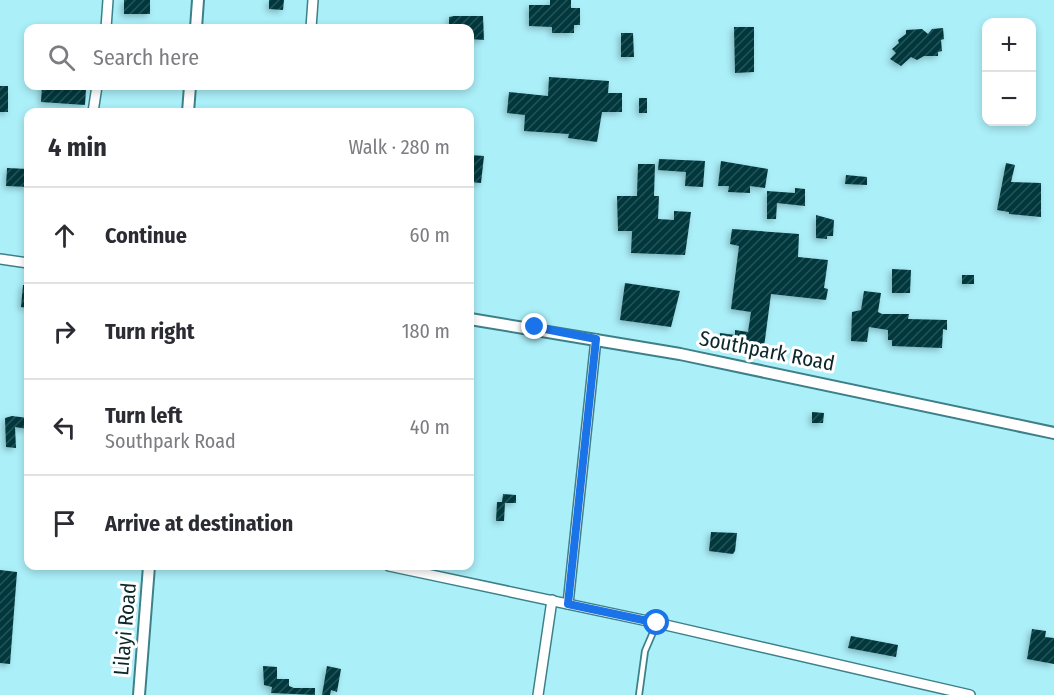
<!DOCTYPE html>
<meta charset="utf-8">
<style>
:root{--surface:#fff;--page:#f2f2f3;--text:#2b2b33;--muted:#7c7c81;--line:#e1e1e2}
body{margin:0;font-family:"Fira Sans Condensed",sans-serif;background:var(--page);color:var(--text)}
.controls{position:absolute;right:18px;top:18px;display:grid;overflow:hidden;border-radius:12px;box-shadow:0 3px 9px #0003}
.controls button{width:54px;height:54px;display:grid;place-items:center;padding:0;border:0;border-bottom:2px solid var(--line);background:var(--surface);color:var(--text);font:30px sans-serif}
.stop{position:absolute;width:18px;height:18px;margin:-14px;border:4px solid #1a73e8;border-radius:50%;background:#fff}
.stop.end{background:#1a73e8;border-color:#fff;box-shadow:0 2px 6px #0008}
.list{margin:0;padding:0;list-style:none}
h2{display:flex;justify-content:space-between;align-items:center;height:78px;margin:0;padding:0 24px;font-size:26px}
h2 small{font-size:20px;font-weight:400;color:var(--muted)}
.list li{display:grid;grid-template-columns:39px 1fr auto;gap:18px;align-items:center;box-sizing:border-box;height:96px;padding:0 24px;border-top:2px solid var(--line)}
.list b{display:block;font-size:22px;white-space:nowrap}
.list p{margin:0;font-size:20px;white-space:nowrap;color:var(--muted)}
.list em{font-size:20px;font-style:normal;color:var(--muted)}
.icon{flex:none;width:33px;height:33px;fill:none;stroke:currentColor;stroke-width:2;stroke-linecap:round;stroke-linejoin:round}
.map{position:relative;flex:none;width:1054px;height:695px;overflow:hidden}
.search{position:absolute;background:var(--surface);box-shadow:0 3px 9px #0003;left:24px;top:24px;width:450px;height:66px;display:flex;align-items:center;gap:15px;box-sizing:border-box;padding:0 21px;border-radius:12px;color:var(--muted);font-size:22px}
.panel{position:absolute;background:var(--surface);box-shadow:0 3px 9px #0003;left:24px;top:108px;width:450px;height:462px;border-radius:12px}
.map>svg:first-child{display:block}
.building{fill:url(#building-hatch);filter:url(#shadow)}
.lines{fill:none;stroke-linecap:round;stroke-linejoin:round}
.service-casing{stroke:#3d8089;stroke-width:8}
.minor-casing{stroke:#3d8089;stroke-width:12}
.tertiary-casing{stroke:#3d8089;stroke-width:14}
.service{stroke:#fff;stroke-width:4.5}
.minor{stroke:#fff;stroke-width:9}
.tertiary{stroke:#fff;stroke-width:10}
.route{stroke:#1a73e8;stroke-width:8}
.labels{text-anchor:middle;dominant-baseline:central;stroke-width:6;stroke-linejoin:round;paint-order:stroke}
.street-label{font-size:21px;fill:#0b272b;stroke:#fff}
</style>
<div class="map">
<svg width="1054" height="695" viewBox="0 0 1054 695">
<defs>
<pattern id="building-hatch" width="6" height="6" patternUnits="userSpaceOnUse" patternTransform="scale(1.5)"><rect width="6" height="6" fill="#05383e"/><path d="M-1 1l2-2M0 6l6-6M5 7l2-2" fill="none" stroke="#285358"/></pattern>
<filter id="shadow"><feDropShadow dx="-2.5" dy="2.5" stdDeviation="3" flood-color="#0004"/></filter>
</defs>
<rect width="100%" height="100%" fill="#abeff9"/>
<g class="building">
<rect x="124" y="0" width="26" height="14"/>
<polygon points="269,0 284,0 283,10 269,9"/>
<polygon points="550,0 571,0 571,8 580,8 580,25 574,25 574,33 552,33 552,27 529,26 529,5 550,5"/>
<polygon points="454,16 483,16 484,40 470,39 470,28 449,28 449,17"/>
<polygon points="734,27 754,27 754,72 735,73"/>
<polygon points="943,28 944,39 941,40 942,51 938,52 938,56 924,56 917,60 911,57 901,66 890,59 896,53 892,49 899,43 898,40 906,34 906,30 922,29 928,34 932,29"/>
<polygon points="621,33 633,33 634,57 621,57"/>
<polygon points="549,77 609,81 608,93 622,93 622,112 602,112 597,142 568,138 569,134 524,131 525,115 507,113 509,92 548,96"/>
<rect x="0" y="86" width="8" height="26"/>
<polygon points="42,86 86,89 85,105 41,102"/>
<rect x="639" y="98" width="8" height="15"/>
<polygon points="470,155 484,156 481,183 470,182"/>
<polygon points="659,159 705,161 703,187 685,186 686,172 658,170"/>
<polygon points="721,161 768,169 765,188 750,186 750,193 728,192 729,186 718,186"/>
<polygon points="1006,163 1015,165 1011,182 1041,183 1041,217 1009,214 1009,212 997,210"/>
<polygon points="638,164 655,164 654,196 659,196 658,219 674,220 674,211 691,212 685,255 631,253 632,231 618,231 617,196 637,196"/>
<polygon points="7,168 28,169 28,187 6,186"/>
<polygon points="846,175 867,177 867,185 845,184"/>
<polygon points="795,188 805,189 805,206 777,203 776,219 767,219 767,191 795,193"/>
<polygon points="816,215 834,220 833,236 827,236 827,239 816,238"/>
<polygon points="732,229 799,234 798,257 828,260 824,288 828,289 826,300 771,294 764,347 733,346 734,343 719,341 720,333 735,335 735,330 748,332 751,312 731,309 739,246 730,244"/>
<polygon points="892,269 911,270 910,293 892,293"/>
<rect x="962" y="275" width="12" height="9"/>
<polygon points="625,283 680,291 671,327 620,320"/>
<polygon points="23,285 28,285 28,308 21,307"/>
<polygon points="864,291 881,293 878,312 882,314 909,314 908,319 947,320 947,330 943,329 942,348 892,346 892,340 888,340 888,330 869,327 867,342 851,341 852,312 861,310"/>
<polygon points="812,412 824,413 823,423 812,423"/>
<polygon points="12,416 28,418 28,429 15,427 16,448 6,447 5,418"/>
<polygon points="503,494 516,495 516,503 505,503 504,521 496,521 497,502 502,502"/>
<polygon points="711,532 737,533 735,551 733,554 709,551"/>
<polygon points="0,570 17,572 10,664 0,663"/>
<polygon points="1032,629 1046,631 1045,637 1054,638 1054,664 1027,659"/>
<polygon points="851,636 898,645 896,657 848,648"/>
<polygon points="263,666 277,667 277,679 289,679 289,686 294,688 315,688 315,695 271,693 272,687 264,685"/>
<polygon points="327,666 341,669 337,692 331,690 330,695 322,695"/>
</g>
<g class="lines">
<defs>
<polyline id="service" points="639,695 645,651 657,623"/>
<g id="minor">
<polyline points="106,28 108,0"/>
<polyline points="311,28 313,0"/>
<polyline points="93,112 97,86"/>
<polyline points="0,259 28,263"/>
<polyline points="389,566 657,623 970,695"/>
<polyline points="568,604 596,339"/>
<polyline points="538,695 552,600"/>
</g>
<g id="tertiary">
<polyline points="196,28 198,0"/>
<polyline points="188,112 190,86"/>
<polyline points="470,319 680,354 1054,433"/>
<polyline points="139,695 149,566"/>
</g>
</defs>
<use href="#service" class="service-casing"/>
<use href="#minor" class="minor-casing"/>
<use href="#tertiary" class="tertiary-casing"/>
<use href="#service" class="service"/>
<use href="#minor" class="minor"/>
<use href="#tertiary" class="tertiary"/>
</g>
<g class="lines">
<polyline class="route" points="535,327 596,339 568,604 657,623"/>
</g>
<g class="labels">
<g class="street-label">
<text transform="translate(767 351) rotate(11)">Southpark Road</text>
<text transform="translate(125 629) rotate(-85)">Lilayi Road</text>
</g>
</g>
</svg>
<div class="controls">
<button>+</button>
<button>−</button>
</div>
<div class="stop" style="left:657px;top:623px"></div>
<div class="stop end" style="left:535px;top:327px"></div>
<div class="search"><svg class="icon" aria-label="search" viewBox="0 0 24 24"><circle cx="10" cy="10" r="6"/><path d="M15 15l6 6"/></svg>Search here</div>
<section class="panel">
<h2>4 min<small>Walk · 280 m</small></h2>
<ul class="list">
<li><svg class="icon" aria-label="ahead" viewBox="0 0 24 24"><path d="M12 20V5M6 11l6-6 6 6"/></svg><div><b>Continue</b></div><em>60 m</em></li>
<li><svg class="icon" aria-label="right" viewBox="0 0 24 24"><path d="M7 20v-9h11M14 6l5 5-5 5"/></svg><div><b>Turn right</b></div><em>180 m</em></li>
<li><svg class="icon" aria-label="left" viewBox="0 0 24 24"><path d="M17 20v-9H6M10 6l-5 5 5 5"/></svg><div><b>Turn left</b><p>Southpark Road</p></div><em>40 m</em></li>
<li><svg class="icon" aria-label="arrive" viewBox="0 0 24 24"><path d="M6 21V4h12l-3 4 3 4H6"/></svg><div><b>Arrive at destination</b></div></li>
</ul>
</section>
</div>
